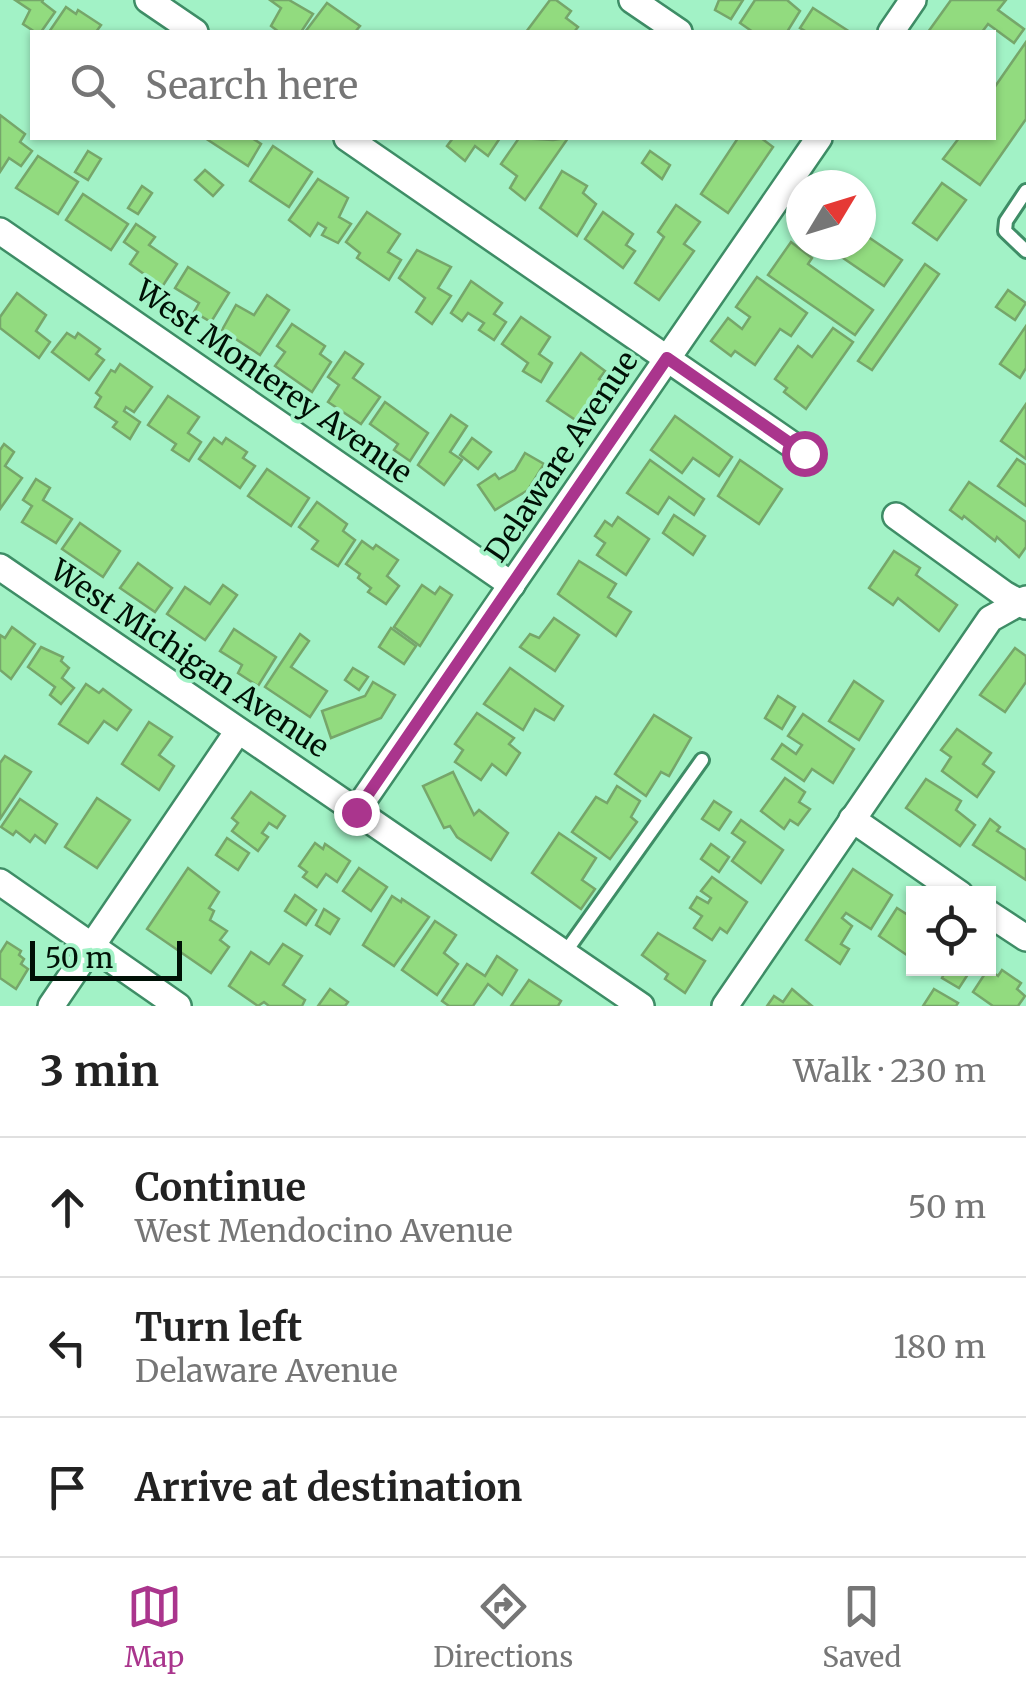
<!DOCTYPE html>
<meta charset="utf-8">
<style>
:root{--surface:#fff;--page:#f2f2f2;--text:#222;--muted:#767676;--line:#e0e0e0;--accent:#aa358d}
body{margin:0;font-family:Merriweather,serif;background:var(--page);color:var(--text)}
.controls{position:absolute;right:30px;bottom:30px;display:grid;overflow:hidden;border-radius:0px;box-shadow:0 2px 8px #0004}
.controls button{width:90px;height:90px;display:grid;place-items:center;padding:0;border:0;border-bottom:2px solid var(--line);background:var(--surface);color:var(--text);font:50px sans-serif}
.compass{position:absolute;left:786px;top:170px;width:90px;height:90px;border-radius:50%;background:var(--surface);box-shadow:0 2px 8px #0004;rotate:52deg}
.scale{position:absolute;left:30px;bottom:25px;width:152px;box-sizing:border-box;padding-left:10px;border:5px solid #001106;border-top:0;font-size:28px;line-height:35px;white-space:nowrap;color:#001106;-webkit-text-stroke:8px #a2f2c6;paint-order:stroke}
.stop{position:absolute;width:30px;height:30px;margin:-22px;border:8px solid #aa358d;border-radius:50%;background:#fff}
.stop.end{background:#aa358d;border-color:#fff;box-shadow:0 2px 10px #0008}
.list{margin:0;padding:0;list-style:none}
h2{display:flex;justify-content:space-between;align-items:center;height:130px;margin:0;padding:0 40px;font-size:42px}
h2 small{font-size:32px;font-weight:400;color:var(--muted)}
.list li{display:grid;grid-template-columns:65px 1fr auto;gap:30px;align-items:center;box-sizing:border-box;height:140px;padding:0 40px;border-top:2px solid var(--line)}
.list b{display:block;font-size:38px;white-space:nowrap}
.list p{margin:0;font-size:32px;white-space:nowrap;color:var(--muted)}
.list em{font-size:32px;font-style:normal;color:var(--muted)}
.icon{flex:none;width:55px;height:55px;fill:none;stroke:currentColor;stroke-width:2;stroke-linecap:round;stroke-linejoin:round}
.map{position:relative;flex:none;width:1026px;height:1006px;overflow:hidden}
.search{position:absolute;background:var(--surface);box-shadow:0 2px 8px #0004;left:30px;right:30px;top:30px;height:110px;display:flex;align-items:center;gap:25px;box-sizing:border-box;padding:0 35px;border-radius:0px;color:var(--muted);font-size:38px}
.sheet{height:550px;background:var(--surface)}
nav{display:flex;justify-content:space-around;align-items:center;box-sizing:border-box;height:140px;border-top:2px solid var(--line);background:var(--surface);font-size:28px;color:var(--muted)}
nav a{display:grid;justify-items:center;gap:5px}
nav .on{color:var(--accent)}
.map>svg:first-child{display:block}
.building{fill:#92db7f;stroke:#76a66a;stroke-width:2.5}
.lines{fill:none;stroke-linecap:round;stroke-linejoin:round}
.lane-casing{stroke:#3e8d66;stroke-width:18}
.street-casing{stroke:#3e8d66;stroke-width:30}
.lane{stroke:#fff;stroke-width:12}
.street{stroke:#fff;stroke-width:25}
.route{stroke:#aa358d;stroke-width:12}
.labels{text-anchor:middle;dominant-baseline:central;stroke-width:8;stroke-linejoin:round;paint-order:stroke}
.street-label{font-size:30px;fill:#001106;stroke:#a2f2c6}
</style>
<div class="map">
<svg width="1026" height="1006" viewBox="0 0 1026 1006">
<rect width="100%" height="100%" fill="#a2f2c6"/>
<g class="building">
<polygon points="15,0 43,0 42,2 55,12 41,32 35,32 23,24 30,10"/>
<polygon points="270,0 289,0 313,14 301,32 279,32 271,26 281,8"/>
<polygon points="550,0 556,0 571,11 566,18 578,27 574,32 526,32"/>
<polygon points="719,0 743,0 731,19 715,10"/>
<polygon points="755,0 787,0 800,11 787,32 753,32 740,23"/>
<polygon points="951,0 1006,0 998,10 1024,29 1014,43 988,24 982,32 928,32"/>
<polygon points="327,3 360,26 355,32 305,32"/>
<polygon points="66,7 76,14 78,10 101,25 96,32 49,32"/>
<polygon points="813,8 850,32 807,32 800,28"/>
<polygon points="1026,42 1026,119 980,185 943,159 959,138 994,138 994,88"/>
<polygon points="0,115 25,134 20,142 32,151 21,166 9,158 0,172"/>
<polygon points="205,138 252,138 261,144 248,166"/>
<polygon points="453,138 500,138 488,156 475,146 465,161 447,146"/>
<polygon points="519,138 553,140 568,138 525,200 510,188 517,176 501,164"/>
<polygon points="738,138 761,138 773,147 728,213 701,194"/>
<polygon points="273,146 312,172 289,207 250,181"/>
<polygon points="88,151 101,159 88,180 75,172"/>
<polygon points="650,151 670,165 662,179 642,163"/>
<polygon points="38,156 78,182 58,214 16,188"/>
<polygon points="205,170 223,185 213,196 195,180"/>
<polygon points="562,171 587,186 583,193 596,204 577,236 540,208"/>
<polygon points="318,179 348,198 339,217 351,224 338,243 322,235 326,228 318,223 310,236 289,220"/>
<polygon points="942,183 966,200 937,240 913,223"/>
<polygon points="142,186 152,193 138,214 128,208"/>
<polygon points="83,194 128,224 111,250 66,220"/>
<polygon points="676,205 700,222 684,244 694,251 659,300 635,283 664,237 658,232"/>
<polygon points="367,212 400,234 388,252 401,260 389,280 357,258 360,253 346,242"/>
<polygon points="603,212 633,234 626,245 635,251 623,268 585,239"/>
<polygon points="136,224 155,237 149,245 177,264 162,287 130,264 138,252 124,242"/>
<polygon points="861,232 902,260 884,286 824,245 861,245"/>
<polygon points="791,242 812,258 808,264 873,310 855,335 768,275"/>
<polygon points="417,250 451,267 438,288 451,296 432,324 416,312 425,298 399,278"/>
<polygon points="925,264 939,274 872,370 858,361"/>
<polygon points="188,267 229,293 211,322 194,312 199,303 175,288"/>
<polygon points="757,277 807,313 791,336 780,329 755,365 735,351 731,356 711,341 728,318 742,329 750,317 736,307"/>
<polygon points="471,281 502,303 494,314 506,322 494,340 479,330 484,323 468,313 462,321 451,313"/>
<polygon points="1008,290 1026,303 1015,320 996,307"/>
<polygon points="17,293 46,315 36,331 50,342 39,358 0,328 0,317"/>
<polygon points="267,295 289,310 260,355 222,330 236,305 254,315"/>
<polygon points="521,317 550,337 539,354 552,363 541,382 523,371 528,363 502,344"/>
<polygon points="292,324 325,346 320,354 331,362 312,392 275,366 285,352 277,346"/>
<polygon points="1026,326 1026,368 1020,378 1000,364"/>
<polygon points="833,328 853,342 806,409 784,392 787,388 775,379 798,346 812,357"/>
<polygon points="67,333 75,338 78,333 100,349 96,354 104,360 89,380 52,352"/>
<polygon points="345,352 363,364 353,378 380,397 361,424 328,402 339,385 328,377"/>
<polygon points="581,353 605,371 599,379 606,384 577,421 547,401"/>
<polygon points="120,364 152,387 134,412 126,407 124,411 140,422 130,439 113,427 117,422 95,407 101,397 96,393 111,370 115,372"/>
<polygon points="168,396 199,417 188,433 201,442 189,461 172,450 176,444 148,425"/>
<polygon points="385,402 428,433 410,461 394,450 398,444 370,424"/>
<polygon points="1026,404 1026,459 1001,441"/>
<polygon points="451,415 467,426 450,452 462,460 444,485 418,465"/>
<polygon points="675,416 732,457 719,476 693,458 682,473 651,450"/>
<polygon points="214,438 222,444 226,438 247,452 243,458 255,466 240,488 199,459"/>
<polygon points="472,438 491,452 478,469 460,455"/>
<polygon points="4,444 14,452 5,466 22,478 0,509 0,450"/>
<polygon points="525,453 544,464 528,490 495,510 478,485 495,474 499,479 515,470"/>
<polygon points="1017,459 1026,465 1026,506 998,486"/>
<polygon points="650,460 704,499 694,515 669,497 658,514 627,493"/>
<polygon points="740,460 782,489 759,524 718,496"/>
<polygon points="267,469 309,498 291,526 248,496"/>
<polygon points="36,479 50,488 43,500 72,519 56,543 22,522 32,506 23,500"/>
<polygon points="969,482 1026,522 1026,547 1019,557 997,537 995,541 964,516 962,519 950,510"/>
<polygon points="317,502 347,524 343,531 355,540 338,566 312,549 318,541 299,527"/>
<polygon points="674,515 705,536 693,555 663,533"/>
<polygon points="618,517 649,539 626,575 597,555 605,543 595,536 605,521 612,526"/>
<polygon points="80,523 120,551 103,577 62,549"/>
<polygon points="362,541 373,549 376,545 398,560 387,576 399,586 386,604 368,592 371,588 358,578 360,574 346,564"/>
<polygon points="894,551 920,568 916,575 957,605 939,631 898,598 893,605 869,588"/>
<polygon points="579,561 616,584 608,597 631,612 616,636 558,594"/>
<polygon points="138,563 172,588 155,612 120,588"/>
<polygon points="223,585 237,595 205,640 167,614 185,587 210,604"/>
<polygon points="422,585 435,594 440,587 452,595 420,646 394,627"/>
<polygon points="554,618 579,635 555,671 520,647 530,634 539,638"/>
<polygon points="12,627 35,644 11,679 0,670 0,635 5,638"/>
<polygon points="391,628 416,646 404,664 379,647"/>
<polygon points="234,629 276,657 258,686 238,673 242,665 220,651"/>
<polygon points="300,634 309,641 291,667 327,691 310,717 265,687"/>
<polygon points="41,647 63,657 61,661 69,668 62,678 74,688 61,704 50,695 55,687 28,667"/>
<polygon points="1015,648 1026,656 1026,682 1005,712 980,695"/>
<polygon points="353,668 368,677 359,690 345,680"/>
<polygon points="510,668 563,706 554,720 535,709 523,730 484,704"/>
<polygon points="854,681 883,701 859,740 829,721"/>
<polygon points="373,682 395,695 381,718 331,738 322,711 365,696"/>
<polygon points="86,684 99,693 103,689 131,710 117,730 104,721 88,743 59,724"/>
<polygon points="778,696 795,707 782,729 765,718"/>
<polygon points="477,713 514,738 509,744 520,753 506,775 492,764 481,780 455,762 463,750 455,744"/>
<polygon points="803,714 854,749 833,783 812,769 804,781 772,759 782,744 796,754 802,745 788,736"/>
<polygon points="654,715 691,738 669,776 661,772 646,796 615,774"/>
<polygon points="149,722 172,737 159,755 174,766 159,790 122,764"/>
<polygon points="957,729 991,753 983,764 994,772 977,797 942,771 951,757 941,750"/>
<polygon points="5,756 31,772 0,819 0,763"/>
<polygon points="453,772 474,815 479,810 508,833 491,860 457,837 450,826 444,828 423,786"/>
<polygon points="785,778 805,792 799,802 810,809 798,825 790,820 784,829 761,811"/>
<polygon points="926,779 961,801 956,810 975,825 960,846 906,808"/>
<polygon points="617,786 640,801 631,817 637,822 610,859 572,832 596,797 607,803"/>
<polygon points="251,792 285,816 277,828 269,823 262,833 268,837 258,851 232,831 238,823 232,818"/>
<polygon points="97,798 130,820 97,868 65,847"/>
<polygon points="20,799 57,824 45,843 35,835 30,842 16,831 13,835 1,827"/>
<polygon points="714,801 731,812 719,830 702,819"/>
<polygon points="990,819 1000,827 997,831 1026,850 1026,880 973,845"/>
<polygon points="741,820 783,850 761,883 732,861 745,842 732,833"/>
<polygon points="559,833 596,858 582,880 595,889 581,909 532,873"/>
<polygon points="227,838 249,853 238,870 216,855"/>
<polygon points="315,843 323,849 325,844 350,861 337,882 326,874 317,887 303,877 307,872 299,866"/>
<polygon points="711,844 729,857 719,872 701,859"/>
<polygon points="188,868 219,892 209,908 214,911 210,920 227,931 220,940 229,947 211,973 147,929"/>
<polygon points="359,868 387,887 371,911 343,891"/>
<polygon points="853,869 892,895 871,929 846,913 842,918 852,926 841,944 849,949 840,964 806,940"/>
<polygon points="712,877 747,902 727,933 720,928 712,940 694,928 702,916 690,908 697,897 708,903 711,898 701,891"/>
<polygon points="295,895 316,910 306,925 285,911"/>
<polygon points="392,896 401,902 402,899 429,917 394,966 363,945"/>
<polygon points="897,908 914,919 914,960 879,936"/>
<polygon points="324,909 339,919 330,934 316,925"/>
<polygon points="435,921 456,935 444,953 458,964 437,995 402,970"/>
<polygon points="658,933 705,961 685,993 665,979 668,974 642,955"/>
<polygon points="7,942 21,951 19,955 24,959 21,964 28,969 16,989 0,978 0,953"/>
<polygon points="283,944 302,956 283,985 305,1000 302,1006 269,1006 264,1002 258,1006 229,986 251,952 269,964"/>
<polygon points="497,956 517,970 502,995 488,984 473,1006 449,1006 442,1001 467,964 485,976"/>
<polygon points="940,968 972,968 959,988 942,978 945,972"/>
<polygon points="988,969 998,976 1002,970 1021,983 1017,989 1025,996 1018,1006 993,1006 973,992"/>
<polygon points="529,980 561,1001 558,1006 511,1006"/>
<polygon points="330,989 348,1002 345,1006 318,1006"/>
<polygon points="792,989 812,1006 767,1006 774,996 783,1002"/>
<polygon points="934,989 958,1003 956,1006 923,1006"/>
</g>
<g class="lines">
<defs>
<g id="lane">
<polyline points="1026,191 1006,221 1005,231 1026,251"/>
<polyline points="564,954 702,760"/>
</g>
<g id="street">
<polyline points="148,0 195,32"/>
<polyline points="632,0 679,32"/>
<polyline points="891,32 913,0"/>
<polyline points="347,138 804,453"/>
<polyline points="0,231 512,585"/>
<polyline points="896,516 1004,594 1026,606"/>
<polyline points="0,567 641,1006"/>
<polyline points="356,811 819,138"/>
<polyline points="852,819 960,894"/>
<polyline points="0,882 178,1006"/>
<polyline points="988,913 1026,938"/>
<polyline points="51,1006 238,731"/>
<polyline points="725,1006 990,619 1026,599"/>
</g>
</defs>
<use href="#lane" class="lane-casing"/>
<use href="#street" class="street-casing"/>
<use href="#lane" class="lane"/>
<use href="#street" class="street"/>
</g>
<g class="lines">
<polyline class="route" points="356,812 667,358 804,453"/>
</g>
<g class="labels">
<g class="street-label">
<text transform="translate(274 381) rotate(35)">West Monterey Avenue</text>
<text transform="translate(561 456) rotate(-56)">Delaware Avenue</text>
<text transform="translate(190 658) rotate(34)">West Michigan Avenue</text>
</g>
</g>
</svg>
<div class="controls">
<button><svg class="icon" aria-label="locate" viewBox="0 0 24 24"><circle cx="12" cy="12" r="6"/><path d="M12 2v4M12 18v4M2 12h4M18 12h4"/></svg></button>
</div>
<svg class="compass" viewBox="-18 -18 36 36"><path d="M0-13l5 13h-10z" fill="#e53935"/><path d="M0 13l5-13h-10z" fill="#767676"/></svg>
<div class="scale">50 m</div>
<div class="stop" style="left:804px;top:453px"></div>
<div class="stop end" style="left:356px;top:812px"></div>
<div class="search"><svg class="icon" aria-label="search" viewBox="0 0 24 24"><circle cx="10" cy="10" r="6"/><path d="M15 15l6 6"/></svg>Search here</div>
</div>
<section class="sheet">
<h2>3 min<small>Walk · 230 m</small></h2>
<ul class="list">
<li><svg class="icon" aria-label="ahead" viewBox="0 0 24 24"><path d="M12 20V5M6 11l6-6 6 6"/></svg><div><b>Continue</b><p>West Mendocino Avenue</p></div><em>50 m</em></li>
<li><svg class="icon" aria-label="left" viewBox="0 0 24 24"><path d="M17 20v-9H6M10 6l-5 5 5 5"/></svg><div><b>Turn left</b><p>Delaware Avenue</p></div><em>180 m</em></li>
<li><svg class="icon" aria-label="arrive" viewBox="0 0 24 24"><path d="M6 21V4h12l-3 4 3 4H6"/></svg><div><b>Arrive at destination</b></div></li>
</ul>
</section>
<nav>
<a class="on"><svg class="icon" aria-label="map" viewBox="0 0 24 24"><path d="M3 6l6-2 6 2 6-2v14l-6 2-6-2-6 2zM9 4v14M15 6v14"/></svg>Map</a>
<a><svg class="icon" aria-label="directions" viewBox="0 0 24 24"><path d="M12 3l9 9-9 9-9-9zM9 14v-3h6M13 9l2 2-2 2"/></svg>Directions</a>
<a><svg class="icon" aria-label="saved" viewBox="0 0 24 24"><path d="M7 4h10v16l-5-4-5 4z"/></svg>Saved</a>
</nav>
